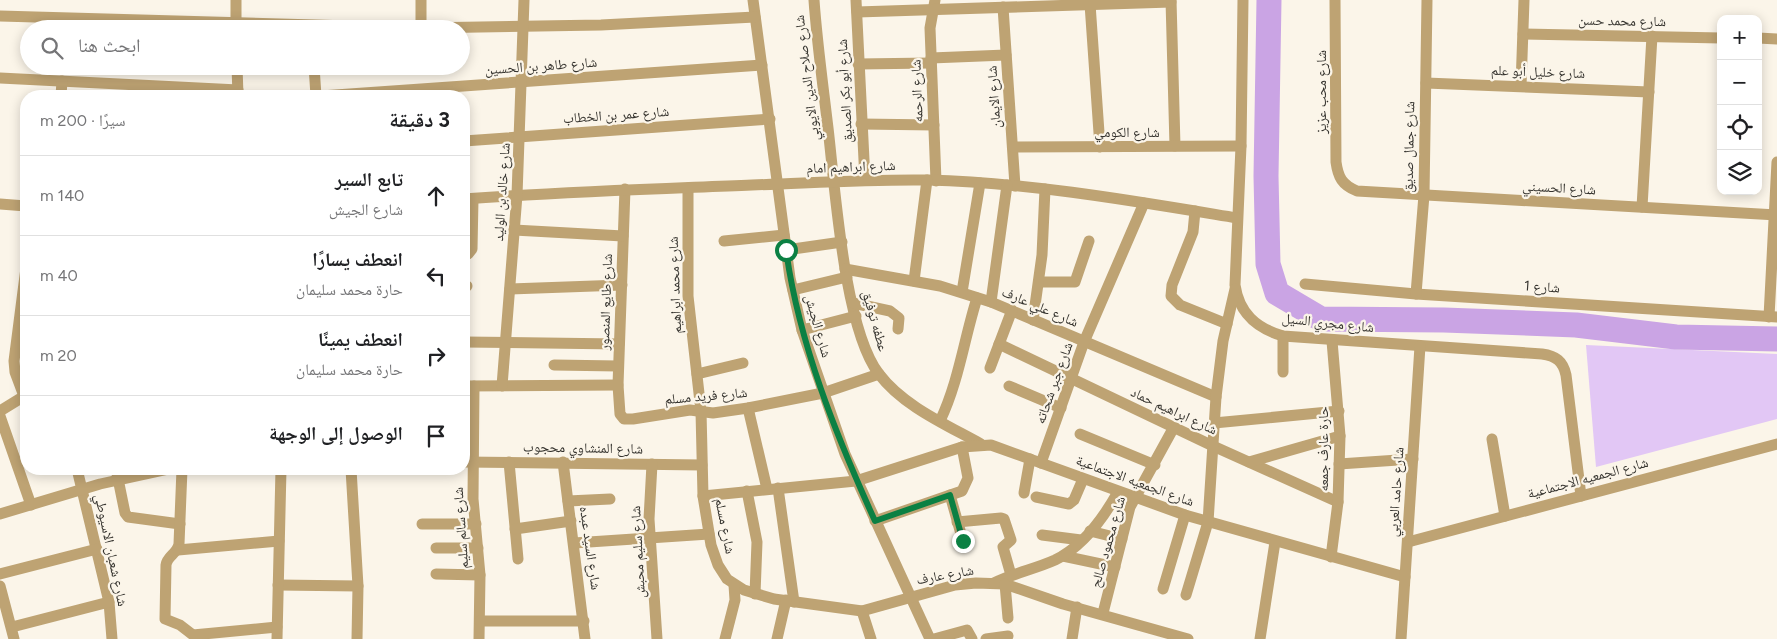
<!DOCTYPE html>
<html lang="ar">
<meta charset="utf-8">
<style>
:root{--surface:#fff;--page:#f6f6f6;--text:#202124;--muted:#757577;--line:#e0e0e0}
body{margin:0;font-family:Figtree,"Noto Naskh Arabic",sans-serif;background:var(--page);color:var(--text);direction:rtl}
.controls{position:absolute;right:15px;top:15px;display:grid;overflow:hidden;border-radius:10px;box-shadow:0 2px 12px #0003}
.controls button{width:45px;height:45px;display:grid;place-items:center;padding:0;border:0;border-bottom:1px solid var(--line);background:var(--surface);color:var(--text);font:25px sans-serif}
.stop{position:absolute;width:15px;height:15px;margin:-11px;border:4px solid #0b8043;border-radius:50%;background:#fff}
.stop.end{background:#0b8043;border-color:#fff;box-shadow:0 1px 5px #0008}
.list{margin:0;padding:0;list-style:none}
h2{display:flex;justify-content:space-between;align-items:center;height:65px;margin:0;padding:0 20px;font-size:21px}
h2 small{font-size:16px;font-weight:400;color:var(--muted)}
.list li{display:grid;grid-template-columns:32px 1fr auto;gap:15px;align-items:center;box-sizing:border-box;height:80px;padding:0 20px;border-top:1px solid var(--line)}
.list b{display:block;font-size:19px;white-space:nowrap}
.list p{margin:0;font-size:16px;white-space:nowrap;color:var(--muted)}
.list em{font-size:16px;font-style:normal;color:var(--muted)}
.icon{flex:none;width:28px;height:28px;fill:none;stroke:currentColor;stroke-width:2;stroke-linecap:round;stroke-linejoin:round}
.map{position:relative;flex:none;width:1777px;height:639px;overflow:hidden;direction:ltr}
.search{position:absolute;background:var(--surface);box-shadow:0 2px 12px #0003;left:20px;top:20px;width:450px;height:55px;display:flex;align-items:center;gap:12px;box-sizing:border-box;padding:0 18px;border-radius:28px;color:var(--muted);font-size:19px}
.panel{position:absolute;background:var(--surface);box-shadow:0 2px 12px #0003;left:20px;top:90px;width:450px;height:385px;border-radius:20px;direction:rtl}
.map>svg:first-child{display:block}
.green{fill:#e2c7f5}
.lines{fill:none;stroke-linecap:round;stroke-linejoin:round}
.river{stroke:#caa4e4;stroke-width:25}
.minor{stroke:#bea373;stroke-width:11}
.route{stroke:#0b8043;stroke-width:6}
.labels{text-anchor:middle;dominant-baseline:central;stroke-width:4.5;stroke-linejoin:round;paint-order:stroke}
.street-label{font-size:14px;fill:#35332e;stroke:#fbf5e9}
</style>
<div class="map">
<svg width="1777" height="639" viewBox="0 0 1777 639">
<rect width="100%" height="100%" fill="#fbf5e9"/>
<polygon class="green" points="1586,345 1777,354 1777,419 1596,467"/>
<g class="lines">
<polyline class="river" points="1269,0 1266,176 1268,264 1277,293 1321,319 1444,320 1576,325 1676,337 1777,339"/>
<g class="minor">
<polyline points="236,0 236,29"/>
<polyline points="753,0 790,278 802,330 845,454 930,639"/>
<path d="M814,0C817,43 823,85 828,128C835,187 844,329 879,374C903,406 947,425 981,444"/>
<polyline points="856,0 865,180"/>
<polyline points="935,0 930,28 936,181"/>
<polyline points="1171,0 1175,146"/>
<path d="M1243,0L1241,146L1235,285C1239,313 1256,328 1283,336L1542,354C1556,356 1563,361 1566,375L1581,496"/>
<path d="M1335,0L1336,162C1338,177 1342,185 1357,191L1777,215"/>
<polyline points="1090,4 1100,147"/>
<polyline points="1003,7 1015,186"/>
<polyline points="857,12 1171,2"/>
<polyline points="0,16 421,28 601,25 755,17"/>
<polyline points="421,28 421,0"/>
<polyline points="1523,34 1721,38"/>
<polyline points="1758,38 1777,39"/>
<polyline points="931,58 1006,55"/>
<polyline points="858,64 931,63"/>
<polyline points="237,66 238,96"/>
<polyline points="314,66 316,96"/>
<polyline points="0,78 238,90"/>
<polyline points="1426,83 1649,92"/>
<polyline points="1521,86 1524,0"/>
<polyline points="61,96 62,81"/>
<polyline points="321,96 762,65"/>
<polyline points="861,124 934,125"/>
<polyline points="464,141 770,119"/>
<polyline points="1013,147 1241,146"/>
<polyline points="688,188 688,296 701,411 703,496 711,545 718,565 727,579 744,590 774,599 862,611 955,585 976,583 1005,584 1063,604 1188,639"/>
<polyline points="625,189 618,385 620,414 624,419 633,419 690,410 713,413 748,408 823,393 879,374"/>
<path d="M464,199C560,192 656,189 752,185C811,183 869,179 928,180C1032,183 1134,201 1237,218"/>
<polyline points="0,204 26,206"/>
<polyline points="1642,207 1652,36"/>
<polyline points="1195,211 1193,232 1172,285 1171,296 1180,305 1227,324"/>
<polyline points="514,230 623,236"/>
<polyline points="724,241 784,235"/>
<polyline points="786,250 842,242"/>
<polyline points="464,254 468,254 472,249 473,199"/>
<polyline points="845,269 940,286 991,302 1216,397"/>
<polyline points="914,281 927,180"/>
<polyline points="1039,282 1075,282 1089,241"/>
<polyline points="1305,284 1416,294 1777,317"/>
<polyline points="464,286 467,286"/>
<polyline points="510,289 622,285"/>
<polyline points="793,290 847,277"/>
<polyline points="962,292 980,183"/>
<polyline points="1416,294 1424,195 1427,0"/>
<polyline points="991,302 1007,185"/>
<polyline points="853,303 890,311 899,318 898,329"/>
<polyline points="1769,317 1777,162"/>
<polyline points="1033,320 1042,255 1045,189"/>
<polyline points="802,330 856,316"/>
<polyline points="1283,336 1283,372"/>
<polyline points="464,342 619,344"/>
<polyline points="999,344 1213,446 1338,502"/>
<polyline points="554,365 618,366"/>
<polyline points="990,368 1012,310"/>
<polyline points="697,374 743,363"/>
<polyline points="464,386 618,385"/>
<polyline points="474,386 473,499 480,575 479,639"/>
<polyline points="502,386 517,195 524,0"/>
<polyline points="1009,386 1061,408"/>
<polyline points="24,396 15,372 14,361 26,268"/>
<polyline points="748,408 767,489"/>
<polyline points="0,411 26,395"/>
<polyline points="0,416 31,505"/>
<path d="M940,421C959,381 964,339 977,298"/>
<polyline points="1214,423 1339,411"/>
<polyline points="1080,434 1155,465"/>
<polyline points="1492,439 1505,516"/>
<polyline points="464,462 702,465"/>
<polyline points="509,462 518,559"/>
<polyline points="563,462 585,639"/>
<polyline points="1249,462 1340,436"/>
<polyline points="1041,463 1084,342 1144,203"/>
<polyline points="652,464 649,519 657,639"/>
<polyline points="1339,464 1413,459"/>
<polyline points="77,469 109,602 112,639"/>
<polyline points="116,469 125,513 128,517 180,524"/>
<path d="M182,469L179,544C177,554 167,556 166,565L165,619L180,625L193,635L277,627"/>
<polyline points="351,469 358,586 357,639"/>
<polyline points="778,488 794,602"/>
<polyline points="747,491 757,542 755,594"/>
<polyline points="1024,493 1030,459"/>
<polyline points="950,495 963,541"/>
<polyline points="703,496 856,481 962,447 991,445 1185,515 1405,577"/>
<polyline points="1036,497 1069,504 1074,500 1083,479"/>
<polyline points="568,501 610,499"/>
<polyline points="0,514 100,484 169,469"/>
<polyline points="875,521 962,491 968,478 962,447"/>
<polyline points="957,522 1001,518 1004,519 1011,540 1003,547 1011,575"/>
<polyline points="422,524 476,524"/>
<polyline points="515,529 571,521"/>
<polyline points="1090,531 1122,539"/>
<polyline points="1042,535 1081,540"/>
<polyline points="1408,542 1777,444"/>
<polyline points="574,543 709,534"/>
<polyline points="436,548 478,548"/>
<polyline points="178,550 279,541"/>
<polyline points="1063,556 1115,567"/>
<polyline points="1331,557 1338,502 1340,436 1332,341"/>
<polyline points="0,574 97,549"/>
<polyline points="436,574 480,575"/>
<path d="M994,583C1014,573 1035,569 1055,560C1082,547 1104,517 1118,492"/>
<polyline points="1005,584 1008,618"/>
<polyline points="278,585 358,586"/>
<polyline points="0,586 14,639"/>
<polyline points="1163,589 1185,515"/>
<polyline points="1186,595 1208,522 1216,397 1223,341 1235,289"/>
<polyline points="862,611 871,639"/>
<polyline points="1103,613 1130,507 1174,427"/>
<polyline points="480,621 584,621"/>
<polyline points="12,627 109,602"/>
<polyline points="277,639 281,469"/>
<polyline points="725,639 735,600 734,585"/>
<polyline points="777,639 786,600"/>
<polyline points="934,639 967,630 972,639"/>
<polyline points="986,639 1008,636"/>
<polyline points="1072,639 1077,607"/>
<polyline points="1260,639 1275,542"/>
<polyline points="1401,639 1420,346"/>
</g>
</g>
<g class="lines">
<path class="route" d="M786,250C799,344 836,435 875,521L950,495L963,541"/>
</g>
<g class="labels">
<g class="street-label">
<text transform="translate(1622 21) rotate(1)">شارع محمد حسن</text>
<text transform="translate(541 66) rotate(-4)">شارع طاهر بن الحسين</text>
<text transform="translate(1538 72) rotate(2)">شارع خليل أبو علم</text>
<text transform="translate(807 78) rotate(-97)">شارع صلاح الدين الايوبي</text>
<text transform="translate(845 91) rotate(-93)">شارع أبو بكر الصديق</text>
<text transform="translate(917 91) rotate(-92)">شارع الرحمه</text>
<text transform="translate(1321 92) rotate(-90)">شارع محب عزيز</text>
<text transform="translate(994 97) rotate(-94)">شارع الايمان</text>
<text transform="translate(616 115) rotate(-4)">شارع عمر بن الخطاب</text>
<text x="1127" y="132">شارع الكومي</text>
<text transform="translate(1409 147) rotate(-89)">شارع جمال صديق</text>
<text transform="translate(851 167) rotate(-2)">شارع ابراهيم امام</text>
<text transform="translate(1559 188) rotate(3)">شارع الحسيني</text>
<text transform="translate(502 192) rotate(-86)">شارع خالد بن الوليد</text>
<text transform="translate(675 285) rotate(-92)">شارع محمد ابراهيم</text>
<text transform="translate(1542 287) rotate(4)">شارع 1</text>
<text transform="translate(606 302) rotate(-88)">شارع طايع المنصور</text>
<text transform="translate(1040 307) rotate(23)">شارع علي عارف</text>
<text transform="translate(875 321) rotate(74)">عطفه توفيق</text>
<text transform="translate(1328 323) rotate(6)">شارع مجري السيل</text>
<text transform="translate(818 326) rotate(74)">شارع الجيش</text>
<text transform="translate(1054 383) rotate(-70)">شارع جبر شحاته</text>
<text transform="translate(706 396) rotate(-5)">شارع فريد مسلم</text>
<text transform="translate(1174 411) rotate(25)">شارع ابراهيم حماد</text>
<text transform="translate(583 448) rotate(1)">شارع المنشاوي محجوب</text>
<text transform="translate(1323 449) rotate(-90)">حارة عارف جمعه</text>
<text transform="translate(1588 478) rotate(-15)">شارع الجمعيه الاجتماعية</text>
<text transform="translate(1135 481) rotate(20)">شارع الجمعيه الاجتماعية</text>
<text transform="translate(1396 492) rotate(-86)">شارع حامد العربي</text>
<text transform="translate(725 526) rotate(79)">شارع مسلم</text>
<text transform="translate(461 528) rotate(-94)">شارع سالم سليم</text>
<text transform="translate(1108 542) rotate(-74)">شارع محمود صالح</text>
<text transform="translate(590 548) rotate(82)">شارع السيد عبده</text>
<text transform="translate(111 550) rotate(78)">شارع شعبان الاسيوطي</text>
<text transform="translate(638 552) rotate(-93)">شارع سليم محبش</text>
<text transform="translate(945 575) rotate(-10)">شارع عارف</text>
</g>
</g>
</svg>
<div class="controls">
<button>+</button>
<button>−</button>
<button><svg class="icon" aria-label="locate" viewBox="0 0 24 24"><circle cx="12" cy="12" r="6"/><path d="M12 2v4M12 18v4M2 12h4M18 12h4"/></svg></button>
<button><svg class="icon" aria-label="layers" viewBox="0 0 24 24"><path d="M12 4l9 5-9 5-9-5zM3 14l9 5 9-5"/></svg></button>
</div>
<div class="stop" style="left:786px;top:250px"></div>
<div class="stop end" style="left:963px;top:541px"></div>
<div class="search"><svg class="icon" aria-label="search" viewBox="0 0 24 24"><circle cx="10" cy="10" r="6"/><path d="M15 15l6 6"/></svg>ابحث هنا</div>
<section class="panel">
<h2>3 دقيقة<small>سيرًا · 200 m</small></h2>
<ul class="list">
<li><svg class="icon" aria-label="ahead" viewBox="0 0 24 24"><path d="M12 20V5M6 11l6-6 6 6"/></svg><div><b>تابع السير</b><p>شارع الجيش</p></div><em>140 m</em></li>
<li><svg class="icon" aria-label="left" viewBox="0 0 24 24"><path d="M17 20v-9H6M10 6l-5 5 5 5"/></svg><div><b>انعطف يسارًا</b><p>حارة محمد سليمان</p></div><em>40 m</em></li>
<li><svg class="icon" aria-label="right" viewBox="0 0 24 24"><path d="M7 20v-9h11M14 6l5 5-5 5"/></svg><div><b>انعطف يمينًا</b><p>حارة محمد سليمان</p></div><em>20 m</em></li>
<li><svg class="icon" aria-label="arrive" viewBox="0 0 24 24"><path d="M6 21V4h12l-3 4 3 4H6"/></svg><div><b>الوصول إلى الوجهة</b></div></li>
</ul>
</section>
</div>
